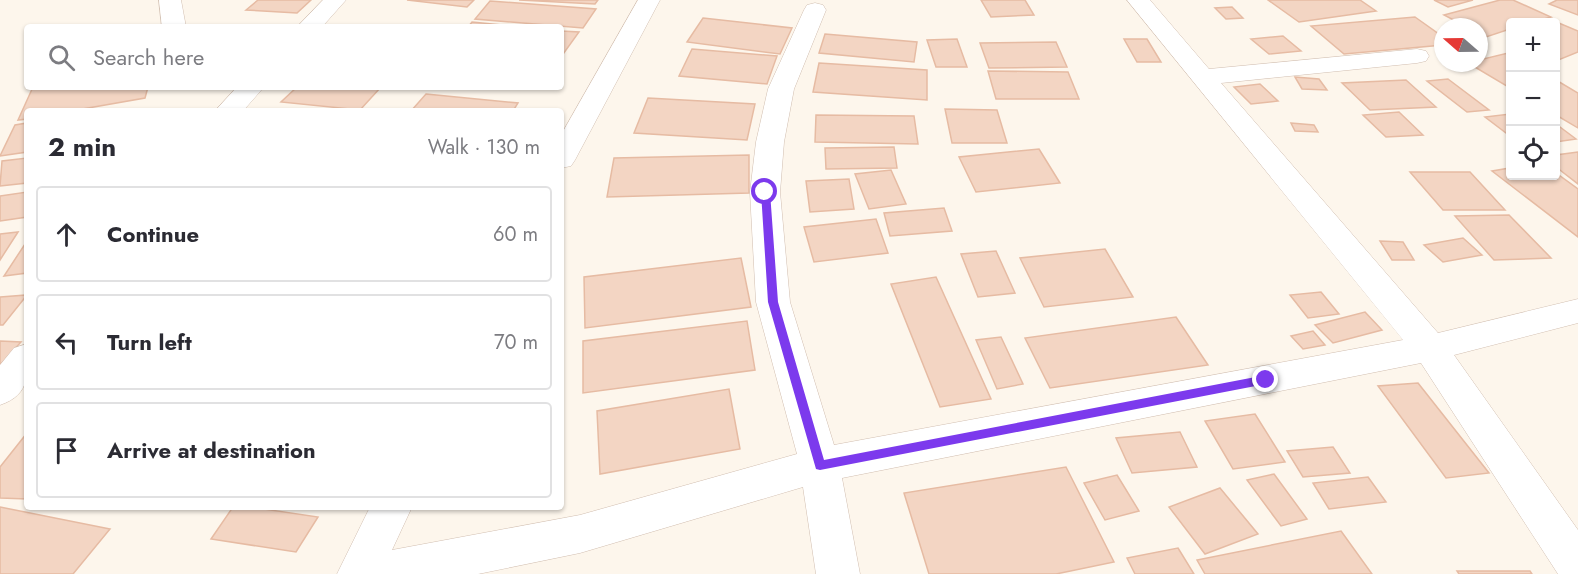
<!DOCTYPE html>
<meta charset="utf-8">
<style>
:root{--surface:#fff;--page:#f7f7f7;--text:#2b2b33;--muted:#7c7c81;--line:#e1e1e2}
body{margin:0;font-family:Jost,sans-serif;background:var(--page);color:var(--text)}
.controls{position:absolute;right:18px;top:18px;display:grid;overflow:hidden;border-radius:6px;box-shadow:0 2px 4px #0004}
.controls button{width:54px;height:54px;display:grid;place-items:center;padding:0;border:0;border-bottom:2px solid var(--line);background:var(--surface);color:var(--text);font:30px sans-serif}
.compass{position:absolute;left:1434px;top:18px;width:54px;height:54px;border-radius:50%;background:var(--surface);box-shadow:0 2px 4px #0004;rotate:290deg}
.stop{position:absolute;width:18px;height:18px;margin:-14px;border:4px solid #7c3aed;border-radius:50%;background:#fff}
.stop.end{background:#7c3aed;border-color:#fff;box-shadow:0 2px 6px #0008}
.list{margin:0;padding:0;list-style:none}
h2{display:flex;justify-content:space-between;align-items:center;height:78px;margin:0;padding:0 24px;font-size:26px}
h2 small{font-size:20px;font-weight:400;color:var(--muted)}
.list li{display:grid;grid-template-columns:39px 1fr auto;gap:18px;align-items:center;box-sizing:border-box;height:96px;margin:0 12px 12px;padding:0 12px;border:2px solid var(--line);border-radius:6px}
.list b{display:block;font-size:22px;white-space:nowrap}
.list em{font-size:20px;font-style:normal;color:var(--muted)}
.icon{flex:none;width:33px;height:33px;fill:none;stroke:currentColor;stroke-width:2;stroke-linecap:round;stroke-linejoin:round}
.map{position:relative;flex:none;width:1578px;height:574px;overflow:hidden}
.search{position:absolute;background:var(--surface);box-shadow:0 2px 4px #0004;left:24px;top:24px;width:540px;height:66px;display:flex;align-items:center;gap:15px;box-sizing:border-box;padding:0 21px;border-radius:6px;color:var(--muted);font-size:22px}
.panel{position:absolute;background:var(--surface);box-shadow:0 2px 4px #0004;left:24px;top:108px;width:540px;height:402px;border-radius:6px}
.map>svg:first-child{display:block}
.building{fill:#f3d5c3;stroke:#e6bba3;stroke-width:1.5}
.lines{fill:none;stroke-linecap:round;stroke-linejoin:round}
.minor-casing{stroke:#d1beb0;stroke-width:1}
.minor{fill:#fff;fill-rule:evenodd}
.route{fill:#7c3aed}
</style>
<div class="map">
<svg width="1578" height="574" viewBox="0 0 1578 574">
<rect width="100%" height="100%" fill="#fdf6ec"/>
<g class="building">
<polygon points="258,0 311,0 297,13 246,10"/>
<polygon points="407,0 474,0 467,7"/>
<polygon points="519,0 598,0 595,4"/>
<polygon points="981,0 1025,0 1034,15 991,17"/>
<polygon points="1268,0 1360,0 1376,11 1299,22"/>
<polygon points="1434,0 1473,0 1448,7"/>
<polygon points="1500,0 1513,0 1551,17 1534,22 1510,22 1510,29 1486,37 1479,33 1479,27 1467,27 1444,15"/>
<polygon points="1557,0 1578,0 1578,15 1549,4"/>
<polygon points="490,1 596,9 583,28 475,19"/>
<polygon points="1232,7 1243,18 1226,19 1215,8"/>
<polygon points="1415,17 1443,37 1443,45 1344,54 1311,26"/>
<polygon points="703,18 792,28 780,54 687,42"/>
<polygon points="1554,21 1578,31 1578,52 1556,61 1556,22 1550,22"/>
<polygon points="472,22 523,27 468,27"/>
<polygon points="561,31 579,32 561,57"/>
<polygon points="825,34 917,42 914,62 819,53"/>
<polygon points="1283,36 1301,51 1269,54 1251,39"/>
<polygon points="957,39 967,67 936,67 927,40"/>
<polygon points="1124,39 1147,39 1161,62 1137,62"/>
<polygon points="1056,42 1067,67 989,68 980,43"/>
<polygon points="692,49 777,56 767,84 679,76"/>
<polygon points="1508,53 1510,55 1510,88 1468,63 1479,63 1479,60"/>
<polygon points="819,63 927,70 927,100 813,92"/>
<polygon points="988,71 1068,72 1079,99 996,99"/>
<polygon points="1295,77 1319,79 1327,90 1302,89"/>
<polygon points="1448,79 1489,110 1467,112 1427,81"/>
<polygon points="1406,80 1436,107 1370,110 1342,83"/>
<polygon points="1556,80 1578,93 1578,128 1556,115"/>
<polygon points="1260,84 1278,101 1251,104 1234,87"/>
<polygon points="33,87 148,87 145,98 71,111 27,111 27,119 18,120"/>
<polygon points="297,87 381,87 360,110 281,102"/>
<polygon points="426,94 518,103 513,111 411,111"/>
<polygon points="648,98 755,104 747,140 634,133"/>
<polygon points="945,109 997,110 1007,143 952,143"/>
<polygon points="1399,112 1423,135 1386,137 1363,115"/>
<polygon points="1510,114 1510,136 1485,117"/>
<polygon points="816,115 914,116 918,144 815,142"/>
<polygon points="27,123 27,152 0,156 15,125"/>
<polygon points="1291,123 1314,125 1318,132 1295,131"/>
<polygon points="1556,124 1576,139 1556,142"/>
<polygon points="894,147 897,168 826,169 825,148"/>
<polygon points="1039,149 1060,183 976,192 959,157"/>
<polygon points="1578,152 1578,184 1556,167 1556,155"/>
<polygon points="749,155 749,193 607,197 614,158"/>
<polygon points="27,158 27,183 0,186 2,161"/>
<polygon points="1510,168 1510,176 1556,176 1556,173 1578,189 1578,237 1492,171"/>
<polygon points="891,170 906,204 869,209 855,174"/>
<polygon points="1410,172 1470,172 1505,210 1443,210"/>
<polygon points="849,179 854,209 810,212 806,181"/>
<polygon points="27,192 27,217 0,221 0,196"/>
<polygon points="944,208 952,231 890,236 884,213"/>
<polygon points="1509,215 1551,258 1494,260 1455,216"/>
<polygon points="876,219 888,253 814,262 804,227"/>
<polygon points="18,232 0,260 0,234"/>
<polygon points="1463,238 1482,255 1443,262 1424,245"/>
<polygon points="27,241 27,273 4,276"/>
<polygon points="1380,241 1403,242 1414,260 1392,260"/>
<polygon points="1105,249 1133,297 1044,307 1020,258"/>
<polygon points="996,251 1015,293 978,297 961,254"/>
<polygon points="741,258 751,307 585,328 584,277"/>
<polygon points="936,277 991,399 940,407 891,284"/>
<polygon points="1321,292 1339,314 1308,318 1290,295"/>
<polygon points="27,295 3,325 0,325 0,297"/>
<polygon points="1365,312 1382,330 1333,343 1315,325"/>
<polygon points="1176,317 1208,365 1050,388 1025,338"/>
<polygon points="747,321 755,370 583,393 583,341"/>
<polygon points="1313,331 1325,345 1303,349 1291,336"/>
<polygon points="1001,337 1023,384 997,389 976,340"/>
<polygon points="0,341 21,342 0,365"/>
<polygon points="1418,383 1489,473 1446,478 1378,386"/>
<polygon points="729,389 740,449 600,474 597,411"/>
<polygon points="1255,414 1285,462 1233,469 1205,421"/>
<polygon points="1180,432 1197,467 1132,473 1116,438"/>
<polygon points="27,433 27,499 0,498 0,467"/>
<polygon points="1333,447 1350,473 1303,477 1287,451"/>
<polygon points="1066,467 1114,562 1056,574 929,574 904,493"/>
<polygon points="1274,474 1307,519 1281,526 1247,480"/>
<polygon points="1117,475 1139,511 1105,520 1084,483"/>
<polygon points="1368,477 1386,502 1329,509 1313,483"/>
<polygon points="1220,488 1258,534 1205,554 1169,507"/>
<polygon points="0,507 110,529 73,574 0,574"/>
<polygon points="233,507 250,507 318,517 296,552 211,539"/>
<polygon points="1341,531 1372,574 1205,574 1197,560"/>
<polygon points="1178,548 1194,574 1135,574 1127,558"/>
<polygon points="1457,571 1530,571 1532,574 1459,574"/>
</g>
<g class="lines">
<defs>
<g id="minor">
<polygon points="159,0 181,0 186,27 162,27"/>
<polygon points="323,0 346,0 322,27 297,27"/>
<polygon points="638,0 660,0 575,160 571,166 561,168 561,135"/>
<polygon points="1127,0 1150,0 1209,69 1417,49 1426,51 1429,56 1426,61 1417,63 1221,83 1438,333 1578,299 1578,323 1454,355 1578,530 1578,574 1558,574 1421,363 842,478 860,574 816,574 803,487 580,553 478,574 337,574 370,507 412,507 392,550 580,515 797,454 756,302 750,192 756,142 768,89 804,10 807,5 815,3 823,5 826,10 794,89 784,142 780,192 790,302 834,445 1403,340"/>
<polygon points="237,87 264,87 243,111 215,111"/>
<path d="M27,344C27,373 32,394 0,405V365L14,348Z"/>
</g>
</defs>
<use href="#minor" class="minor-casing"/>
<use href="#minor" class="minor"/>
</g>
<polygon class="route" points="765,189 770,192 778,302 824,460 1266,375 1271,380 1266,384 820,470 816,469 768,302 761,192"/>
</svg>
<div class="controls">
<button>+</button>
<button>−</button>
<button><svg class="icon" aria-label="locate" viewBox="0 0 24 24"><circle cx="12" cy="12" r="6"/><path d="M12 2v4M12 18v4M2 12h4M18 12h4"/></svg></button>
</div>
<svg class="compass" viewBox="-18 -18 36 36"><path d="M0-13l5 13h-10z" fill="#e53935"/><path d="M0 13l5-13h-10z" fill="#7c7c81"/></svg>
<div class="stop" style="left:765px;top:192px"></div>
<div class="stop end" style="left:1266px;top:380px"></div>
<div class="search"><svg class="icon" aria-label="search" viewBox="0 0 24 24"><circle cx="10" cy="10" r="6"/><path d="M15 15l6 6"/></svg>Search here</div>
<section class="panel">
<h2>2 min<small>Walk · 130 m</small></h2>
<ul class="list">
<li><svg class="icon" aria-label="ahead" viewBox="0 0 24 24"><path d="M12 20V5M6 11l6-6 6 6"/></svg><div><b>Continue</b></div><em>60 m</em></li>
<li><svg class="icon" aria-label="left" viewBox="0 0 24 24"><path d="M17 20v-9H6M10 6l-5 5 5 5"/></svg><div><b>Turn left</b></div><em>70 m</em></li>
<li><svg class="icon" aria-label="arrive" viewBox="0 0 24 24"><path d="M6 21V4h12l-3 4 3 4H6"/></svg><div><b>Arrive at destination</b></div></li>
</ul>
</section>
</div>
